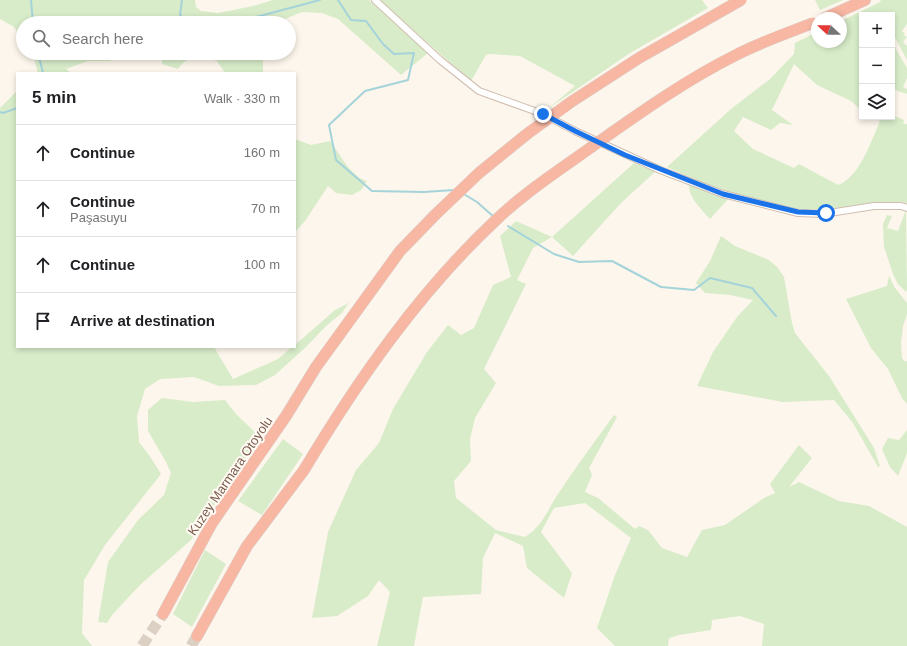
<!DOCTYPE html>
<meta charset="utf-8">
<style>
:root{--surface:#fff;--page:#f6f6f6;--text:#202124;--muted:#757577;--line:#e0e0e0}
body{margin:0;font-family:Helvetica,sans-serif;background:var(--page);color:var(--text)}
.controls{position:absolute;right:12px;top:12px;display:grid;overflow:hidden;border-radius:0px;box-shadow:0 2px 6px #0003}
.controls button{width:36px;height:36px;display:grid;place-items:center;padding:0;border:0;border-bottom:1px solid var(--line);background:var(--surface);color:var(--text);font:20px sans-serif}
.compass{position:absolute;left:811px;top:12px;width:36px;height:36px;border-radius:50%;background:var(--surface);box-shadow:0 2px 6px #0003;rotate:292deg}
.stop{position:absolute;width:12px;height:12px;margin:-9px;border:3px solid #1a73e8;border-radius:50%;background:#fff}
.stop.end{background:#1a73e8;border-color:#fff;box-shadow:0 1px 4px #0008}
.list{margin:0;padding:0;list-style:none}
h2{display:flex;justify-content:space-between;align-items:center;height:52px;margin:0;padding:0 16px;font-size:17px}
h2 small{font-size:13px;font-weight:400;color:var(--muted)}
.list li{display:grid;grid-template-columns:26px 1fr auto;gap:12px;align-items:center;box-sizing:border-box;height:56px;padding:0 16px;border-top:1px solid var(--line)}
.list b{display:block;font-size:15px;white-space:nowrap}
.list p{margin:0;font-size:13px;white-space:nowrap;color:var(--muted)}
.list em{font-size:13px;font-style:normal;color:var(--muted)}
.icon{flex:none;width:22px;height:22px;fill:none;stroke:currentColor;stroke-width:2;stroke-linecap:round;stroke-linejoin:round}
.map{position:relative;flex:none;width:907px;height:646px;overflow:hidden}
.search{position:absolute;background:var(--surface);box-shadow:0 2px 6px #0003;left:16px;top:16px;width:280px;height:44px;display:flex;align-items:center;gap:10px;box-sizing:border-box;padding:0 14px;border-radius:22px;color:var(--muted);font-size:15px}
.panel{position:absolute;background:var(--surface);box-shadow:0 2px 6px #0003;left:16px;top:72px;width:280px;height:276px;border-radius:0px}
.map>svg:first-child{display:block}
.green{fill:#d8ecc9}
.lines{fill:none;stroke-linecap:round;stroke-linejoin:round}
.stream{stroke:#a5d3da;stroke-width:2}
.motorway-tunnel{stroke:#dcd0c4;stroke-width:11;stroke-dasharray:11 5.5;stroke-linecap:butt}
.minor-casing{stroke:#d1beb0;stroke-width:8}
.motorway-casing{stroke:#dad1cd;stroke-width:12}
.minor{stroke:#fff;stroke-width:6}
.motorway{stroke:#f7b7a3;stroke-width:11}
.motorway-bridge-casing{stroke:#dad1cd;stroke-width:12;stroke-linecap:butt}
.motorway-bridge{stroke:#f7b7a3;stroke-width:11}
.route{stroke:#1a73e8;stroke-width:5}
.labels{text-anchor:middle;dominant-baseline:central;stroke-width:4;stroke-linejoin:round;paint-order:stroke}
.street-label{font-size:13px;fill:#7a5c4d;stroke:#fffaf3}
</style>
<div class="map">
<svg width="907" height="646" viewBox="0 0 907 646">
<rect width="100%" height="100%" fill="#fdf6ec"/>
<g class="green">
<polygon points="0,0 195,0 196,7 201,11 218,13 253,6 273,0 369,0 428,53 401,75 338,19 322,13 302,12 275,23 23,23 23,41 14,27 0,19"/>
<polygon points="379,0 702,0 708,8 630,53 549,108 575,86 520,56 489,54 486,55 471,81"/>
<polygon points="815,0 843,0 820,10"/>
<path d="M881,0H907V24L902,31L905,33L903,35L907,37L903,42L907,46V60L892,32V15H862V111L851,101L817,85L794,64L772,110L793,125L780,123L771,130L743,117L734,131L753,149L794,168L799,164L838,185C860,177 871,141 880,121L873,117H892V115L904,120L903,124H907V203L897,202L874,203L828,210L794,209L732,193L703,183L667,167L731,109L770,79L794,54L795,43L817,32V42H841V21L880,2Z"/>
<polygon points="892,42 907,68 907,78 903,87 907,89 907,94 892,89"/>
<polygon points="31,53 120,53 110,61 88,61 66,69 71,73 38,73 34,58"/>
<path d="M150,53H261L263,60V73H225L217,61C200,58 190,52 178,69L162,64V58Z"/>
<polygon points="17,91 17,347 214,347 233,379 278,359 292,347 295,347 295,345 335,310 347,304 351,299 342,313 327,325 306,347 275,375 256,385 219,386 194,377 160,379 145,389 137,416 139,442 149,455 161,474 105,545 84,580 82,633 92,646 0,646 0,108"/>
<path d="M295,139L311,145L330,141C341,155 350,176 367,181L361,190L352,195L336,193L328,186L305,221L295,232Z"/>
<path d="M634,163L655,172L621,203L573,256L552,237L533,248L517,280L526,284L484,369L496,383L475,418L470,439L471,461L454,481L456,498L496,530L525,537C543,526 548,508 560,491C577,465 596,440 614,415L617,417L589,468L592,475L585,492L598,498L635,529L639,526L648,530L662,548L687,557L702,530L725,525L764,498L775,493L770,484L799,445L812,458L789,487L799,482L839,501L869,506L907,527V646H762L764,624L740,616L712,620L711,630L679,635L669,638L668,646H615L597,628L615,575L631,538L585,503L554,508L541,532L572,573L564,598L527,568L523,546L495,533L483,558L481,594L423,597L414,646H377L390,592L379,580L368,596L337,616L312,618L328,532L356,470L379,443L393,409L427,352L448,325L461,335L474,328L493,285L511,277L500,236L516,221L552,237Z"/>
<path d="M690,184L717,195L729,198L710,219C704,212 685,194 690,184Z"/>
<polygon points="906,210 907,290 906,292 898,284 893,274 884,247 883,224 887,215 892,216 887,228 898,231"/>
<polygon points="721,236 735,246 769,260 777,267 784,277 792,323 795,333 829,376 874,448 880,466 878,467 853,423 834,400 783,402 697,386 713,352 737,317 753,300 730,295 705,293 696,283 710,261"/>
<polygon points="889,276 895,288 907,303 907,314 903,326 901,343 902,358 905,362 907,361 907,404 902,398 888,369 871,348 846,299 887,286"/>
<polygon points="162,398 193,402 225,400 236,414 260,437 191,540 140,585 112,615 107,623 98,622 108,562 138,520 164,495 171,473 166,462 148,431 148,410"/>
<polygon points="907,430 907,453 898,476 890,467 882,449 888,438 899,440"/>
<polygon points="283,439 303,454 262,515 238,501"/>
<polygon points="205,550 226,564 192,627 173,614"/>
</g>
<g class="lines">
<g class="stream">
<polyline points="31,0 33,23"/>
<polyline points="182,0 180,15 189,23"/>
<polyline points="338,0 351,20 366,21 383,44 394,54 414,53 408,80 365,91 329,125 336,160 372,191 424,192 454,190"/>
<polyline points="211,23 256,17 320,0"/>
<polyline points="38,53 43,73"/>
<polyline points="0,112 3,113 17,108"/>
<polyline points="462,193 477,202 494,217"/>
<polyline points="508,226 554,254 579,262 612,261 661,287 694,290 710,278 752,288 776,316"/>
</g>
<g class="motorway-tunnel">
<polyline points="142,646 163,614"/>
<polyline points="191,646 197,636"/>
</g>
<defs>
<polyline id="minor" points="375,0 440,60 479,91 543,114 575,131 660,170 723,194 798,213 823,214 874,206 901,206 907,208"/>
<g id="motorway">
<polyline points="825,18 865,0"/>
<polyline points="163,614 212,523 286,416"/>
<polyline points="197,636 247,546 304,470"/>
</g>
</defs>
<use href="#minor" class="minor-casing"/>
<use href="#motorway" class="motorway-casing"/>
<use href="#minor" class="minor"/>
<use href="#motorway" class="motorway"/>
<defs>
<g id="motorway-bridge">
<polyline points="286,416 316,367 400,251 436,214 479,173 527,134 571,102 639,58 741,0"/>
<path d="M304,470C358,380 419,292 496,220C524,193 558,171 590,148C637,115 684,81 736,55C761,42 788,33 813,23"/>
</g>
</defs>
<use href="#motorway-bridge" class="motorway-bridge-casing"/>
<use href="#motorway-bridge" class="motorway-bridge"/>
</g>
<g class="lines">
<polyline class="route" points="543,114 575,131 625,155 723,194 798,212 826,213"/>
</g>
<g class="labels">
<g class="street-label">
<text transform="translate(230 476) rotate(-56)">Kuzey Marmara Otoyolu</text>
</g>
</g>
</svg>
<div class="controls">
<button>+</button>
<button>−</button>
<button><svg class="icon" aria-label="layers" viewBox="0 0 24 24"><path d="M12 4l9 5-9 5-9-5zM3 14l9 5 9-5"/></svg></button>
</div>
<svg class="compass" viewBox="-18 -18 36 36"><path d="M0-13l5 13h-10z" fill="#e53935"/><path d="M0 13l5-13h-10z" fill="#757577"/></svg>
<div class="stop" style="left:826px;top:213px"></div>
<div class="stop end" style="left:543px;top:114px"></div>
<div class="search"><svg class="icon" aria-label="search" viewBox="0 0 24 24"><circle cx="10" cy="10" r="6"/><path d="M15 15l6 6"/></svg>Search here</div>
<section class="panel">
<h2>5 min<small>Walk · 330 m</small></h2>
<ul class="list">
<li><svg class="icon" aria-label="ahead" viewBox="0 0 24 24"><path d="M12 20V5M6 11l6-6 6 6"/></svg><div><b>Continue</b></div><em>160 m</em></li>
<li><svg class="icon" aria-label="ahead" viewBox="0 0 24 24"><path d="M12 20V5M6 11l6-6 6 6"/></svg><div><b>Continue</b><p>Paşasuyu</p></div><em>70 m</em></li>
<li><svg class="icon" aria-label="ahead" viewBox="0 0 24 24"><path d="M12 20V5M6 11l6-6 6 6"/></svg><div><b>Continue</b></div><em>100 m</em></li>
<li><svg class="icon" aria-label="arrive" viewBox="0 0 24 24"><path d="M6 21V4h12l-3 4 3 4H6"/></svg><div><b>Arrive at destination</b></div></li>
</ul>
</section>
</div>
